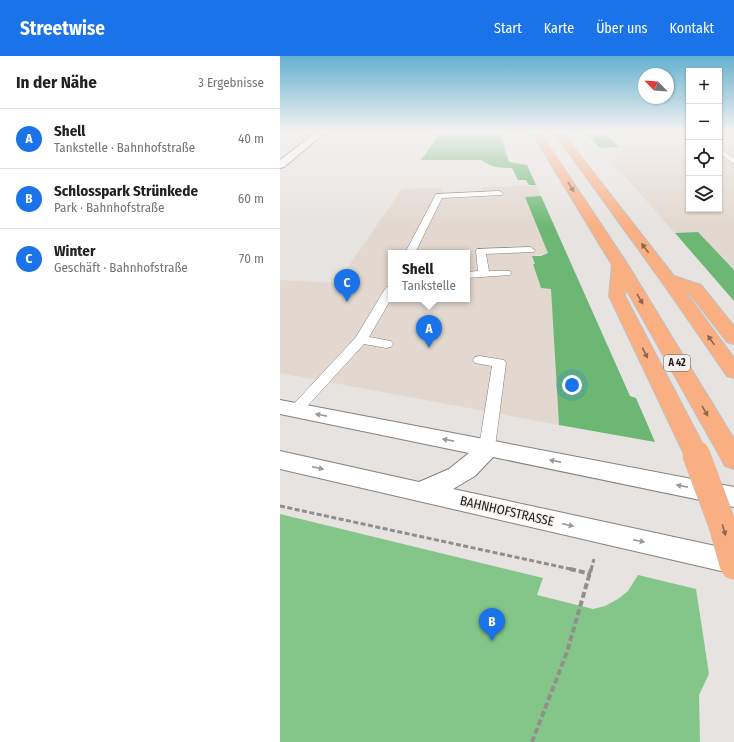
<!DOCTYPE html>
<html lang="de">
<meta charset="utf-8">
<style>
:root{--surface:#fff;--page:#f2f2f2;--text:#202124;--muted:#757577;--line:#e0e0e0;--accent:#1a73e8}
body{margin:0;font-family:"Fira Sans Condensed",sans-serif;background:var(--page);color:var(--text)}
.controls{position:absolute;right:12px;top:12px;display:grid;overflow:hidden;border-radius:0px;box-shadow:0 1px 3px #0004}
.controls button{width:36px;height:36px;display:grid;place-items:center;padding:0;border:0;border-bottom:1px solid var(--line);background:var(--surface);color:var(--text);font:20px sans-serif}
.compass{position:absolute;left:358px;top:12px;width:36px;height:36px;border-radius:50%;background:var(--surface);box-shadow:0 1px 3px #0004;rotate:295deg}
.you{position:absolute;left:292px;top:329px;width:14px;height:14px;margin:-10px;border:3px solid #fff;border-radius:50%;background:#1a73e8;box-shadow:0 0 0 6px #1a73e833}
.badge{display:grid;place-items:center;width:26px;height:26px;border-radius:50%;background:var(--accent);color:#fff;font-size:13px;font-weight:700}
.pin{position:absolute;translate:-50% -33px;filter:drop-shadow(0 1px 2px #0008)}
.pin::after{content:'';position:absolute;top:21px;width:14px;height:12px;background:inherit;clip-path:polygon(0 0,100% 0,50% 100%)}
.popup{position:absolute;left:108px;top:194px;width:82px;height:52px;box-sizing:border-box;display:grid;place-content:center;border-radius:0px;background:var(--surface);filter:drop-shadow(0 1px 3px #0005);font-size:13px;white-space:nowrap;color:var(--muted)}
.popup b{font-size:15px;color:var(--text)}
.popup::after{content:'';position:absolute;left:50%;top:100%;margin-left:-8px;border:8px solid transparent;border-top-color:var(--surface)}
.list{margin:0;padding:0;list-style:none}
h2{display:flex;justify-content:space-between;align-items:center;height:52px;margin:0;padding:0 16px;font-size:17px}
h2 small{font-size:13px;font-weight:400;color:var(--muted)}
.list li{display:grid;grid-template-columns:26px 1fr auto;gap:12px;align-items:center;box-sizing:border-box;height:60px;padding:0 16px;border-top:1px solid var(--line)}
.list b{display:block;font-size:15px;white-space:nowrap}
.list p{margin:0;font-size:13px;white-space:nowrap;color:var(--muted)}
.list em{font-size:13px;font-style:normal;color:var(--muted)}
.icon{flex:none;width:22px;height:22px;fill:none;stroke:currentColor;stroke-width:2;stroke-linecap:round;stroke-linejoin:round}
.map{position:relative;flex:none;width:454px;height:686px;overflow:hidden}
header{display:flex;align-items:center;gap:24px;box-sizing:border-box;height:56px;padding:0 20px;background:var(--accent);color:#fff}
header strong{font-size:19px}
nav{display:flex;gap:22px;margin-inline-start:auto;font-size:14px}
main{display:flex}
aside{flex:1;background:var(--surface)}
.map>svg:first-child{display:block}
.built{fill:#e2d8cf;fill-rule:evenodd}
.green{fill:#84c689}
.forest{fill:#6db774}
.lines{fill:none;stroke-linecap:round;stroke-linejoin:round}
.service-casing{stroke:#84807d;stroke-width:1}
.minor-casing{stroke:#84807d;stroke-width:2}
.tertiary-casing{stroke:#84807d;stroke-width:2}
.motorway-casing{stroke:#c0c0bf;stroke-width:2}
.path-far1{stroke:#918e8b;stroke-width:3;stroke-dasharray:5 2.5;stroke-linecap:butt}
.path{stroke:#918e8b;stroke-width:4;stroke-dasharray:6 3;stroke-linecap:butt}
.service{fill:#fff;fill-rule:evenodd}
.minor{fill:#fff;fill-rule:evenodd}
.tertiary{fill:#fff;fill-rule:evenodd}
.motorway{fill:#faaf83;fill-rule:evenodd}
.motorway-bridge-casing{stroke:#c0c0bf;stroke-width:28;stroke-linecap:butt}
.motorway-bridge{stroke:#faaf83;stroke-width:27}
.oneway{fill:#8c6650}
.oneway2{fill:#9a9999}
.labels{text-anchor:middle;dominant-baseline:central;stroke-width:3;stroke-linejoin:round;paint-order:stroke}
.shield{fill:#f4f0ed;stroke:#5f5c5b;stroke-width:1}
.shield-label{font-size:10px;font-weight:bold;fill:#1f1d1c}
.near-street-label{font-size:13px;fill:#1f1d1c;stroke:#f4f0ed}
</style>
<header>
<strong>Streetwise</strong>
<nav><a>Start</a><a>Karte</a><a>Über uns</a><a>Kontakt</a></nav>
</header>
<main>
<aside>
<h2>In der Nähe<small>3 Ergebnisse</small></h2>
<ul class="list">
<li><span class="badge">A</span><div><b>Shell</b><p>Tankstelle · Bahnhofstraße</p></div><em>40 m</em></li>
<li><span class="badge">B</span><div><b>Schlosspark Strünkede</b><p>Park · Bahnhofstraße</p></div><em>60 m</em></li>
<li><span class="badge">C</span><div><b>Winter</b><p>Geschäft · Bahnhofstraße</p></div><em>70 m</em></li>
</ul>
</aside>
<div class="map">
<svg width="454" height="686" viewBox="0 0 454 686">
<rect width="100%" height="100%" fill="#e7e3e0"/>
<g class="built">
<polygon points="322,75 409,75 409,153 439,153 439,75 454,75 454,214 418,176 395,177 320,92 338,91"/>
<path d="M256,129L261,140L245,141L269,197L253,200L255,208L253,209L261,232L271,233L279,369L0,317V224L57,227L122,133L163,132L162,136L166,137H197L200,136L203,131ZM111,197H187V243H111Z"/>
</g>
<polygon class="green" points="0,458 263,522 257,539 313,553 325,550 338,543 348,535 358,519 416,533 429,618 419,639 420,686 0,686"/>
<g class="forest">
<path d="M162,75H219L229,106L247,109L256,129H249L246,124H238L232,112C220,112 211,111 201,104H141Z"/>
<polygon points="304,75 322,75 339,91 320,92"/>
<polygon points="261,140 350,340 356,342 375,386 279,369 271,233 261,232 253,208 255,208 252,200 261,200 268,197 245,141"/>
<polygon points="418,176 454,214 454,245 395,177"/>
</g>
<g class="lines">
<defs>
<g id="service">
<polygon points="439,92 454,102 454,108 439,97"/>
<polygon points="219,135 223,137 222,139 162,142 135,197 125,197 156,138"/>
<polygon points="250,191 255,194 254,196 206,198 209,215 230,215 231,217 230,219 187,222 187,216 198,215 196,195 197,193"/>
<polygon points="111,230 111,243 89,281 111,285 113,288 111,291 106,292 84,288 21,357 16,359 11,357 8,354 11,351 76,281 105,233 107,231"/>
<polygon points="200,300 224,304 226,307 215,391 213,395 207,397 201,395 199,391 212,310 195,307 193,304 195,301"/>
</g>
<polygon id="minor" points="38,75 47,75 4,111 0,112 0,104"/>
<polygon id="tertiary" points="0,344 454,431 454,451 213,401 195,420 173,433 454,494 454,518 0,413 0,395 139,426 169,413 189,397 0,358"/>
<g id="motorway">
<polygon points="251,75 259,75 348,209 454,383 454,413 445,410 442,404 346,233 345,240 428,398 425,404 416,406 407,404 404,398 329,240 332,209"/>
<polygon points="273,75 281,75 394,220 421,229 454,270 454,288 447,286 409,237 405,235 454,302 454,322 447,320 382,226"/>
</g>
</defs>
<use href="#service" class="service-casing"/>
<use href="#minor" class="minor-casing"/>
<use href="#tertiary" class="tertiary-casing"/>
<use href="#motorway" class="motorway-casing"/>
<g class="path-far1">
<polyline points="0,450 295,514"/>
<polyline points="311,514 314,503"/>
</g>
<g class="path">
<polyline points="290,513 311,518"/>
<polyline points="252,686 287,596 311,513"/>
</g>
<use href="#service" class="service"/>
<use href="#minor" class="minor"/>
<use href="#tertiary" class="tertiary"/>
<use href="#motorway" class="motorway"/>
<defs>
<polyline id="motorway-bridge" points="416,398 442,468 454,510"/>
</defs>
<use href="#motorway-bridge" class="motorway-bridge-casing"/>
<use href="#motorway-bridge" class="motorway-bridge"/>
</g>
<defs><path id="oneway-solid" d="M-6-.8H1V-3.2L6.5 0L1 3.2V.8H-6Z"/></defs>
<g class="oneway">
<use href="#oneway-solid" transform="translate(291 131) rotate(58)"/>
<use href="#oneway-solid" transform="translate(365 192) rotate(-127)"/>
<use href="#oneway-solid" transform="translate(360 243) rotate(60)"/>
<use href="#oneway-solid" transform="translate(431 284) rotate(-125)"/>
<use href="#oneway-solid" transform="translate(365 297) rotate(64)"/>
<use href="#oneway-solid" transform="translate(425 355) rotate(60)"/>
<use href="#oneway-solid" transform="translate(444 474) rotate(74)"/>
</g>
<g class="oneway2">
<use href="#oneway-solid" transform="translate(41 359) rotate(-169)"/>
<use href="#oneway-solid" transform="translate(168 384) rotate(-169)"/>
<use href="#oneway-solid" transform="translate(275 405) rotate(-169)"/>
<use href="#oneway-solid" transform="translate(38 412) rotate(13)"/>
<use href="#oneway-solid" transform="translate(402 430) rotate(-169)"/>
<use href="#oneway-solid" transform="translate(288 469) rotate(13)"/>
<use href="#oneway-solid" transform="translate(359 485) rotate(12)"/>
</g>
<linearGradient id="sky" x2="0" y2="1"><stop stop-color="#64b1d0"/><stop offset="0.44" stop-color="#f4f2f1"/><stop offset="1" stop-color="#f4f2f1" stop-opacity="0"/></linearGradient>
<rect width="454" height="171" fill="url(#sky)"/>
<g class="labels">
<rect class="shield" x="384" y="299" width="26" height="16" rx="3"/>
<g class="shield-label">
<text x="397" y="307">A 42</text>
</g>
<g class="near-street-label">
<text transform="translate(227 455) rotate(13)">BAHNHOFSTRASSE</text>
</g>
</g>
</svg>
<div class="controls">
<button>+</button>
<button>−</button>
<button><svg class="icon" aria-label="locate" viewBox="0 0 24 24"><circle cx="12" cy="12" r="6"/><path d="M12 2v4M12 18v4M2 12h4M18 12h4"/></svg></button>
<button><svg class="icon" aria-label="layers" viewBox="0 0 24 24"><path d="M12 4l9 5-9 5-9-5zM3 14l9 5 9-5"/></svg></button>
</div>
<svg class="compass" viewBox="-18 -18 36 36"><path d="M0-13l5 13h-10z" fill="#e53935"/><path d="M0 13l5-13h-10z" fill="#757577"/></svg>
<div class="you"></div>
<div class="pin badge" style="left:149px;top:292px">A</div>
<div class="popup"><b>Shell</b>Tankstelle</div>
<div class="pin badge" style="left:212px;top:585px">B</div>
<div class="pin badge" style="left:67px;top:246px">C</div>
</div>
</main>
